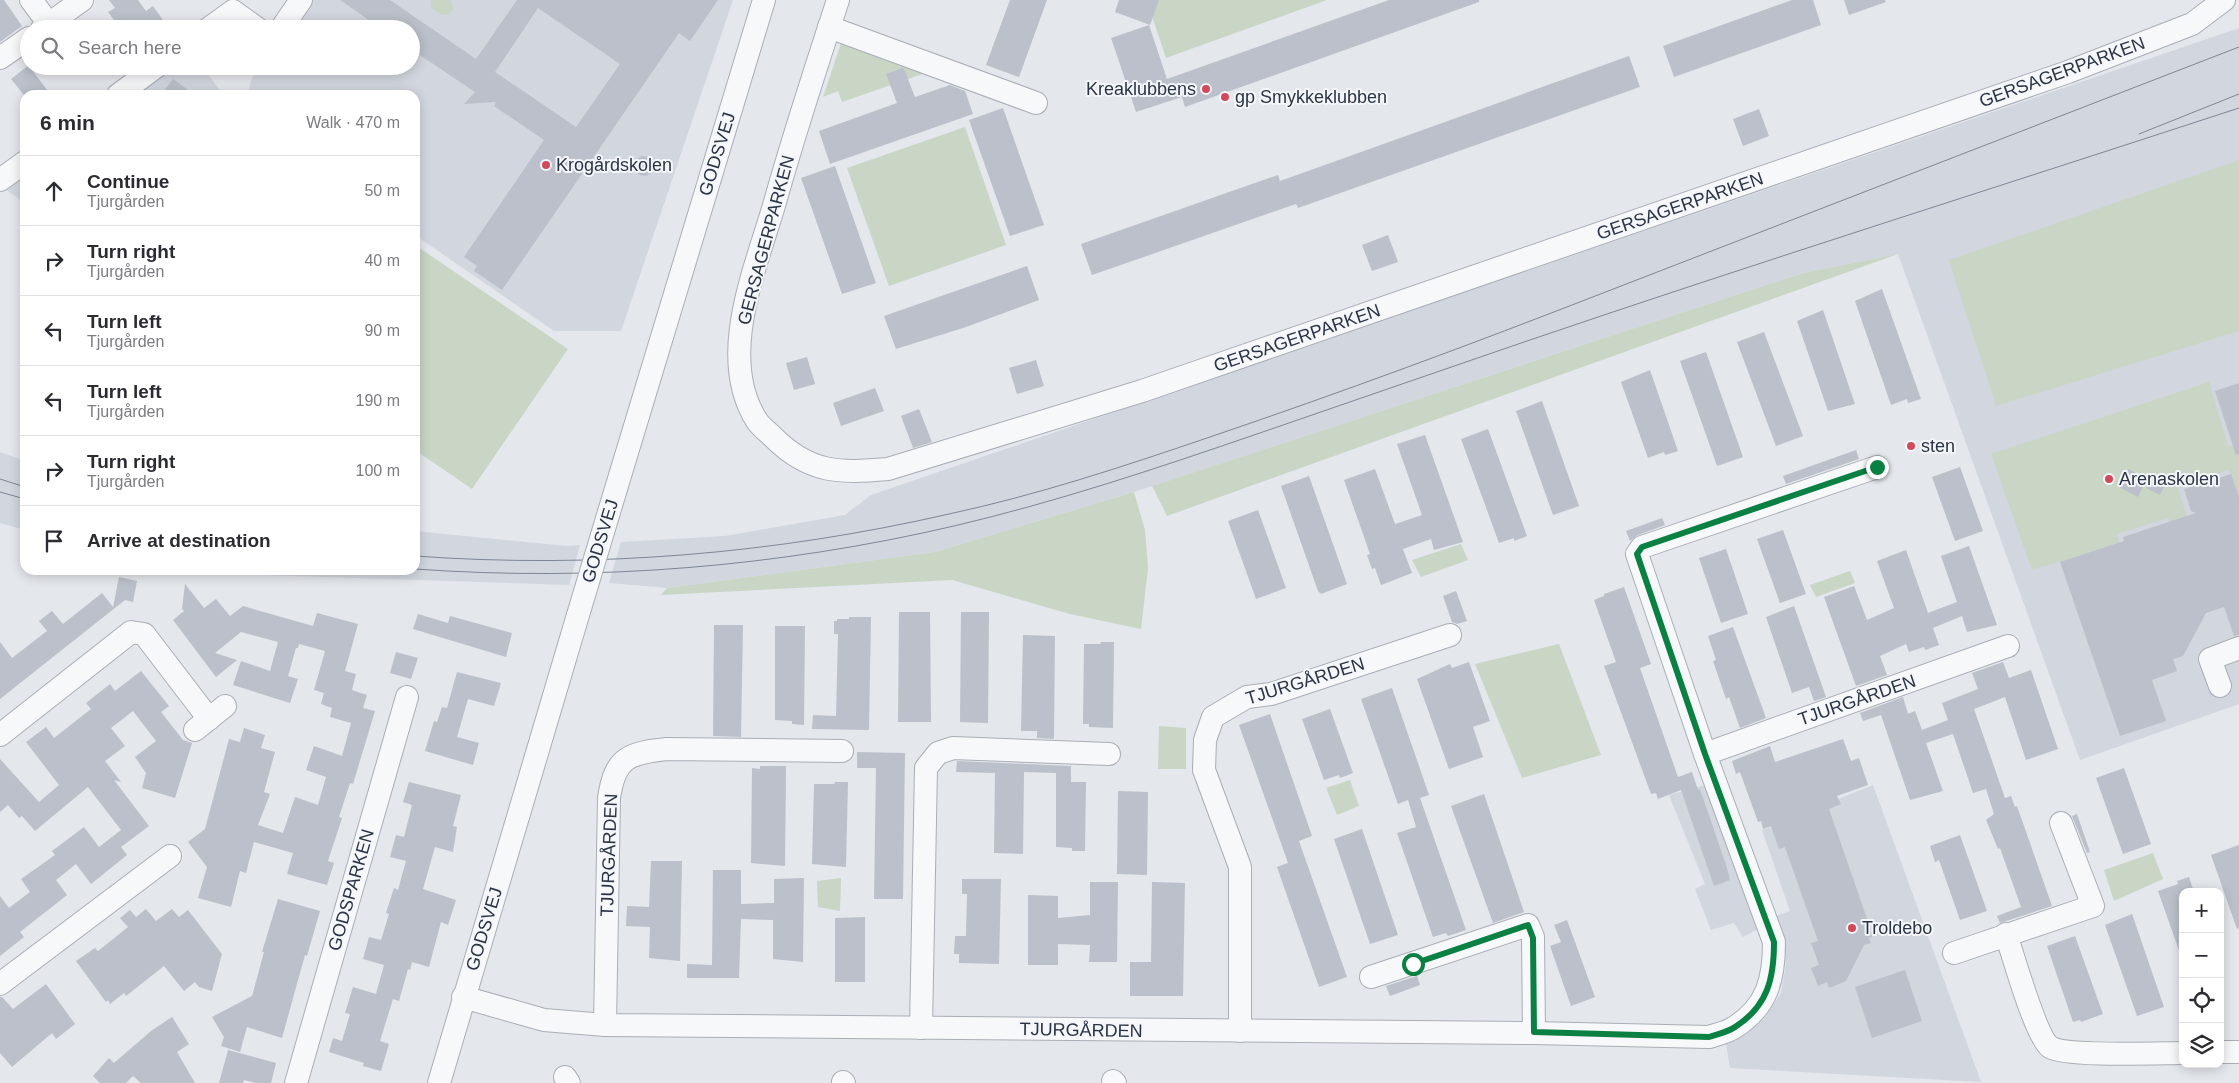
<!DOCTYPE html>
<meta charset="utf-8">
<style>
:root{--surface:#fff;--page:#f2f2f3;--text:#2b2b33;--muted:#7c7c81;--line:#e1e1e2}
body{margin:0;font-family:Arial,sans-serif;background:var(--page);color:var(--text)}
.controls{position:absolute;right:15px;bottom:15px;display:grid;overflow:hidden;border-radius:10px;box-shadow:0 2px 12px #0003}
.controls button{width:45px;height:45px;display:grid;place-items:center;padding:0;border:0;border-bottom:1px solid var(--line);background:var(--surface);color:var(--text);font:25px sans-serif}
.stop{position:absolute;width:15px;height:15px;margin:-11px;border:4px solid #0b8043;border-radius:50%;background:#fff}
.stop.end{background:#0b8043;border-color:#fff;box-shadow:0 1px 5px #0008}
.list{margin:0;padding:0;list-style:none}
h2{display:flex;justify-content:space-between;align-items:center;height:65px;margin:0;padding:0 20px;font-size:21px}
h2 small{font-size:16px;font-weight:400;color:var(--muted)}
.list li{display:grid;grid-template-columns:32px 1fr auto;gap:15px;align-items:center;box-sizing:border-box;height:70px;padding:0 20px;border-top:1px solid var(--line)}
.list b{display:block;font-size:19px;white-space:nowrap}
.list p{margin:0;font-size:16px;white-space:nowrap;color:var(--muted)}
.list em{font-size:16px;font-style:normal;color:var(--muted)}
.icon{flex:none;width:28px;height:28px;fill:none;stroke:currentColor;stroke-width:2;stroke-linecap:round;stroke-linejoin:round}
.map{position:relative;flex:none;width:2239px;height:1083px;overflow:hidden}
.search{position:absolute;background:var(--surface);box-shadow:0 2px 12px #0003;left:20px;top:20px;width:400px;height:55px;display:flex;align-items:center;gap:12px;box-sizing:border-box;padding:0 18px;border-radius:28px;color:var(--muted);font-size:19px}
.panel{position:absolute;background:var(--surface);box-shadow:0 2px 12px #0003;left:20px;top:90px;width:400px;height:485px;border-radius:15px}
.map>svg:first-child{display:block}
.built{fill:#d2d6de}
.green{fill:#c9d6c5}
.building{fill:#bbc0ca;fill-rule:evenodd}
.lines{fill:none;stroke-linecap:round;stroke-linejoin:round}
.minor-casing{stroke:#a9aeb7;stroke-width:24}
.minor{stroke:#f7f8fa;stroke-width:22}
.tram{stroke:#7d8696;stroke-width:1}
.minor-bridge-casing{stroke:#a9aeb7;stroke-width:24;stroke-linecap:butt}
.minor-bridge{stroke:#f7f8fa;stroke-width:22}
.route{stroke:#0b8043;stroke-width:6}
.poi-dot{fill:#d1495b;stroke:#f4f6f9;stroke-width:2}
.labels{text-anchor:middle;dominant-baseline:central;stroke-width:4;stroke-linejoin:round;paint-order:stroke}
.street-label{font-size:18px;fill:#2b3445;stroke:#f4f6f9}
.poi-label{font-size:18px;fill:#2b3445;stroke:#f4f6f9;text-anchor:start}
</style>
<div class="map">
<svg width="2239" height="1083" viewBox="0 0 2239 1083">
<rect width="100%" height="100%" fill="#e4e7ec"/>
<g class="built">
<polygon points="303,0 733,0 621,331 554,331 415,235 415,95 248,95 251,80 260,66 411,66 411,29 285,29"/>
<polygon points="2239,28 2239,704 2080,760 1898,254 1803,273 1134,492 935,552 667,588 609,583 621,542 725,536 845,515 871,495"/>
<polygon points="176,66 202,66 223,95 136,95"/>
<polygon points="25,174 25,203 5,189"/>
<polygon points="0,452 25,461 25,530 0,523"/>
<polygon points="415,531 567,546 580,545 569,585 234,574 214,570 415,570"/>
<polygon points="1709,784 1760,928 1743,937 1734,923 1711,930 1695,889 1705,884 1669,795"/>
<polygon points="1873,785 1981,1082 1730,1068 1726,1044 1746,1034 1764,1019 1781,993 1786,964 1784,939 1776,916 1790,911 1762,830"/>
</g>
<g class="green">
<polygon points="431,0 449,0 452,2 453,9 449,14 442,15 431,8"/>
<polygon points="1158,0 1327,0 1166,58 1152,16"/>
<polygon points="842,40 931,71 842,102 838,91 823,97"/>
<polygon points="965,127 1006,245 889,286 847,168"/>
<polygon points="2239,160 2239,331 1996,406 1949,260"/>
<polygon points="415,245 568,349 472,489 415,450"/>
<polygon points="1898,254 1167,516 1152,486 1803,273"/>
<polygon points="2209,382 2228,446 2239,444 2239,495 2228,470 2178,488 2203,570 2191,575 2168,518 2117,534 2120,544 2032,570 1991,454"/>
<polygon points="1134,492 1145,530 1148,568 1141,629 1070,614 952,580 661,595 667,588 935,552"/>
<polygon points="1461,544 1468,560 1421,577 1412,560"/>
<polygon points="1850,571 1855,583 1816,597 1810,585"/>
<polygon points="1559,644 1601,755 1522,778 1475,664"/>
<polygon points="1159,726 1186,728 1186,769 1158,769"/>
<polygon points="1350,780 1359,806 1337,815 1326,788"/>
<polygon points="2153,853 2163,879 2114,901 2104,870"/>
<polygon points="841,878 840,911 818,907 817,881"/>
</g>
<g class="building">
<polygon points="0,0 4,0 22,26 0,42"/>
<polygon points="109,0 138,0 146,11 153,6 165,23 158,29 130,29 125,22 119,27 108,12 115,8"/>
<path d="M340,0H390L476,59L517,0H718L690,41L679,33L502,290L474,271L477,266L464,257L544,140L494,106L496,102L464,104L475,92L411,49V29H382ZM538,8L620,64L576,127L495,72Z"/>
<polygon points="1010,0 1047,0 1019,77 986,65"/>
<polygon points="1119,0 1159,0 1150,25 1115,12"/>
<polygon points="1389,0 1479,0 1479,2 1185,107 1182,97 1136,112 1111,38 1149,25 1167,79"/>
<polygon points="1792,0 1813,0 1821,25 1674,77 1663,46"/>
<polygon points="1844,0 1885,0 1886,2 1849,15"/>
<polygon points="1629,56 1640,87 1298,208 1296,204 1092,275 1081,244 1278,175 1280,181"/>
<polygon points="29,65 29,66 51,95 24,95 11,79"/>
<polygon points="902,68 904,69 915,97 950,85 965,91 973,114 830,164 819,131 897,103 886,74"/>
<polygon points="173,79 195,95 161,95"/>
<polygon points="1003,108 1044,225 1010,236 969,120"/>
<polygon points="1759,109 1769,136 1743,146 1733,119"/>
<circle cx="644" cy="166" r="10"/>
<polygon points="835,166 876,283 842,294 801,178"/>
<polygon points="1388,235 1398,262 1372,271 1362,245"/>
<polygon points="1027,266 1039,300 966,327 896,349 884,316"/>
<polygon points="1882,289 1921,399 1908,403 1907,399 1891,405 1855,301"/>
<polygon points="1823,310 1855,404 1828,411 1797,321"/>
<polygon points="1764,332 1803,436 1776,446 1737,342"/>
<polygon points="1706,352 1743,457 1717,466 1680,361"/>
<polygon points="807,357 815,384 794,390 786,363"/>
<polygon points="1036,360 1044,386 1017,394 1009,368"/>
<polygon points="1650,370 1678,451 1665,455 1664,452 1648,458 1621,382"/>
<polygon points="2239,383 2239,454 2236,455 2215,391"/>
<polygon points="875,388 884,411 841,426 833,403"/>
<polygon points="1542,401 1579,506 1553,515 1516,411"/>
<polygon points="919,409 932,442 913,448 901,416"/>
<polygon points="1488,429 1527,536 1514,541 1514,538 1499,543 1461,439"/>
<polygon points="1425,435 1463,542 1434,550 1431,539 1403,549 1412,573 1381,585 1375,568 1372,569 1367,555 1370,554 1344,480 1375,469 1395,524 1422,515 1397,444"/>
<polygon points="1856,450 1859,459 1786,484 1783,476"/>
<polygon points="1960,467 1983,531 1955,541 1932,477"/>
<polygon points="2128,469 2147,478 2138,497 2119,487"/>
<polygon points="2231,474 2239,497 2239,635 2234,636 2224,607 2206,613 2183,656 2173,659 2177,671 2152,680 2166,721 2120,736 2060,562 2124,541 2123,537 2196,513 2191,511 2184,489"/>
<polygon points="2153,475 2166,482 2160,495 2146,488"/>
<polygon points="1309,476 1347,584 1321,594 1318,591 1281,486"/>
<polygon points="1258,510 1286,588 1256,599 1228,521"/>
<polygon points="1662,518 1665,525 1638,535 1630,541 1626,531"/>
<polygon points="1783,530 1806,594 1780,603 1757,539"/>
<polygon points="1969,546 1997,625 1967,632 1962,616 1933,628 1939,645 1925,650 1924,647 1909,652 1906,644 1880,656 1887,675 1856,686 1824,597 1854,586 1867,620 1894,608 1877,561 1906,550 1928,613 1957,602 1941,556"/>
<polygon points="1726,549 1748,614 1721,623 1699,558"/>
<polygon points="119,577 137,581 133,602 125,600 0,699 0,642 12,658 47,631 39,621 52,611 63,624 102,593 113,607"/>
<polygon points="185,584 204,608 216,599 230,616 243,606 313,626 317,613 358,624 345,671 356,674 352,690 367,695 363,708 375,711 353,784 350,783 339,817 342,818 328,861 334,863 327,885 287,874 293,853 254,842 246,873 240,871 231,907 198,898 207,867 188,842 205,829 229,739 240,742 244,728 265,735 261,748 275,752 264,792 270,794 258,825 283,833 295,797 318,805 326,777 306,770 314,746 342,756 351,723 330,717 332,708 321,704 324,693 314,690 325,651 299,644 298,648 296,648 288,676 298,679 290,703 233,685 241,661 270,671 278,642 241,632 215,653 237,660 216,677 173,620 184,611 182,609"/>
<polygon points="1624,587 1651,664 1640,668 1678,777 1692,772 1698,790 1700,789 1727,868 1730,880 1714,886 1681,790 1658,799 1656,793 1651,794 1604,666 1616,662 1594,600 1604,596 1604,594"/>
<polygon points="1456,591 1467,621 1457,624 1452,622 1443,596"/>
<polygon points="1794,606 1826,697 1814,701 1809,687 1792,693 1766,617"/>
<polygon points="899,612 930,612 931,722 898,722"/>
<polygon points="961,612 989,612 988,723 960,722"/>
<polygon points="418,614 448,623 450,616 512,633 506,657 413,629"/>
<polygon points="849,617 871,617 869,730 812,729 813,715 836,716 838,634 834,634 834,621 837,621 837,619 849,619"/>
<polygon points="714,625 743,625 741,737 713,736"/>
<polygon points="775,626 805,626 804,725 792,724 792,721 775,720"/>
<polygon points="1733,627 1766,718 1740,728 1729,697 1726,699 1713,661 1716,660 1708,636"/>
<polygon points="1023,635 1055,636 1054,739 1037,738 1037,731 1021,731"/>
<polygon points="1101,642 1114,642 1113,728 1089,727 1089,724 1083,724 1084,644 1100,644"/>
<polygon points="396,652 418,658 411,679 390,673"/>
<polygon points="1469,662 1490,721 1473,727 1483,757 1449,769 1417,679 1450,664 1452,668"/>
<polygon points="2003,662 2009,678 2031,670 2058,749 2026,760 2005,697 1974,709 2005,798 2011,796 2015,807 2017,806 2052,906 2000,923 1997,916 2021,907 2000,848 1998,849 1986,820 1994,814 1986,789 1973,793 1953,734 1926,743 1943,791 1910,800 1881,715 1863,721 1860,713 1903,697 1908,714 1915,711 1922,730 1948,720 1942,703 1978,689 1972,673"/>
<polygon points="141,671 169,706 161,712 183,740 192,743 175,798 142,788 146,773 135,757 156,741 133,711 111,728 125,746 105,761 121,782 114,780 149,826 121,847 127,855 91,884 76,864 56,880 67,895 20,932 24,937 0,956 0,896 9,908 30,892 21,879 55,855 52,851 84,827 99,847 121,830 88,787 35,831 22,816 19,818 8,805 0,812 0,759 39,802 59,785 26,742 46,727 54,738 91,709 86,703 110,684 115,691"/>
<polygon points="457,672 501,683 494,706 468,699 457,737 479,743 473,765 425,751 434,721 437,722 442,707 447,708"/>
<polygon points="1392,688 1429,795 1420,798 1466,930 1448,936 1446,933 1433,937 1397,833 1416,827 1408,800 1398,804 1361,699"/>
<polygon points="1330,709 1353,773 1340,778 1339,775 1324,780 1302,719"/>
<polygon points="1270,714 1312,836 1299,841 1347,977 1319,987 1277,867 1288,863 1239,725"/>
<polygon points="1843,739 1851,761 1859,758 1868,785 1837,796 1841,804 1829,809 1873,936 1869,938 1871,943 1864,945 1846,981 1829,988 1827,982 1818,986 1811,968 1819,965 1811,943 1818,941 1785,847 1779,849 1771,826 1763,829 1761,821 1758,822 1740,772 1736,774 1732,761 1770,746 1775,762"/>
<polygon points="857,752 905,753 903,899 874,899 876,768 857,768"/>
<polygon points="957,761 1071,766 1071,782 1086,782 1085,851 1072,851 1072,848 1056,847 1056,773 1024,772 1023,854 994,853 995,773 956,772"/>
<polygon points="760,766 786,766 785,866 751,863 752,768 760,769"/>
<polygon points="2124,768 2151,844 2123,854 2096,778"/>
<polygon points="409,782 461,795 453,826 457,827 453,852 435,847 423,889 456,900 448,925 441,922 429,967 412,962 410,970 408,969 399,1001 393,999 380,1041 389,1044 381,1071 363,1066 364,1063 329,1052 333,1038 342,1041 350,1014 345,1013 353,987 376,994 384,965 363,959 369,937 381,940 389,914 386,913 394,888 398,890 406,861 390,857 396,835 404,837 412,805 403,802"/>
<polygon points="835,782 848,782 846,867 812,864 814,784 834,784"/>
<polygon points="1118,791 1148,792 1147,875 1117,874"/>
<polygon points="1484,794 1524,912 1493,923 1451,806"/>
<polygon points="2077,814 2090,852 2087,853 2072,816"/>
<polygon points="1362,829 1398,935 1370,944 1334,839"/>
<polygon points="1960,835 1987,911 1960,920 1939,860 1935,862 1930,846"/>
<polygon points="2239,845 2239,928 2237,929 2211,855"/>
<polygon points="651,861 682,861 680,961 649,958 650,927 626,926 627,906 649,907"/>
<polygon points="713,870 741,870 741,904 774,903 774,879 804,878 803,962 773,959 773,920 741,919 739,978 687,978 687,964 712,965"/>
<polygon points="2189,877 2194,892 2183,892 2183,955 2181,956 2158,891 2178,884 2177,881"/>
<polygon points="962,879 1001,879 999,964 959,963 959,954 954,954 955,936 966,936 967,894 962,894"/>
<polygon points="1090,882 1118,882 1117,962 1089,962 1090,945 1058,944 1058,965 1028,965 1028,895 1058,896 1058,918 1090,915"/>
<polygon points="1152,882 1185,883 1183,996 1130,996 1130,962 1151,962"/>
<polygon points="278,899 320,911 307,956 305,955 282,1038 247,1027 240,1052 221,1046 224,1037 212,1017 252,996 264,952 262,952"/>
<polygon points="146,909 156,921 172,909 179,917 188,910 222,954 212,991 199,987 195,982 184,991 164,966 126,996 124,993 110,1004 108,1000 106,1002 76,961 95,948 98,951 128,927 120,918 130,910 136,917"/>
<polygon points="2132,914 2164,1007 2137,1016 2105,925"/>
<polygon points="865,917 865,982 835,982 835,918"/>
<polygon points="1567,920 1595,997 1571,1006 1550,946 1561,942 1554,925"/>
<polygon points="2075,936 2103,1014 2081,1022 2080,1020 2073,1022 2047,946"/>
<polygon points="1905,970 1922,1021 1872,1038 1855,987"/>
<polygon points="1417,976 1420,985 1390,996 1386,986"/>
<polygon points="46,984 75,1024 56,1039 52,1033 12,1067 0,1053 0,997 2,997 13,1009"/>
<polygon points="172,1017 189,1044 177,1052 195,1083 141,1083 133,1076 126,1083 100,1083 93,1076 109,1058 114,1063 151,1031"/>
<polygon points="228,1050 276,1063 271,1083 256,1083 244,1080 243,1083 219,1083"/>
</g>
<g class="lines">
<defs>
<g id="minor">
<polyline points="31,0 49,24"/>
<path d="M838,0C816,67 794,134 775,202C756,268 716,357 757,421C761,427 768,432 773,437C810,474 840,473 888,469L1142,391L2068,72L2192,24L2224,0"/>
<polyline points="829,27 1036,103"/>
<polyline points="42,29 82,0"/>
<polyline points="208,29 233,11 258,29"/>
<polyline points="281,29 301,0"/>
<polyline points="0,58 29,38"/>
<polyline points="118,95 157,66"/>
<polyline points="0,180 25,162"/>
<polyline points="609,512 764,0"/>
<polyline points="2220,686 2210,659 2239,648"/>
<polyline points="195,730 225,706"/>
<polyline points="0,735 131,632 144,634 209,719"/>
<polyline points="1705,754 2008,646"/>
<path d="M2006,934C2013,955 2036,1037 2050,1047C2065,1057 2160,1053 2183,1053"/>
<polyline points="1954,953 2093,906 2061,823"/>
<polyline points="1371,977 1528,925 1533,937 1534,1033"/>
<polyline points="0,984 170,856"/>
<path d="M463,997L544,1020L605,1025L1534,1033L1709,1037C1718,1034 1728,1032 1735,1027C1768,1006 1774,978 1774,942L1705,754L1637,554L1642,547L1877,467"/>
<path d="M605,1025L609,798C615,757 629,753 667,749L842,751"/>
<polyline points="921,1028 926,768 938,753 953,748 1109,754"/>
<polyline points="1240,1031 1240,867 1204,770 1205,740 1213,717 1247,697 1271,694 1450,635"/>
<polyline points="2220,1052 2239,1052"/>
<polyline points="565,1077 569,1083"/>
<polyline points="1113,1081 1115,1083"/>
<polyline points="843,1082 844,1083"/>
<polyline points="296,1083 407,697"/>
<polyline points="439,1083 578,615"/>
</g>
</defs>
<use href="#minor" class="minor-casing"/>
<use href="#minor" class="minor"/>
<g class="tram">
<polyline points="2139,134 2239,94"/>
<polyline points="0,479 25,487"/>
<polyline points="0,492 25,499"/>
<path d="M415,556C594,569 774,554 949,514C1037,495 1122,467 1207,438C1340,393 1472,344 1603,293C1815,211 2027,129 2239,47"/>
<path d="M415,569C595,582 778,567 954,526C1056,502 1155,469 1254,435C1344,404 1434,373 1524,342C1762,261 2001,186 2239,108"/>
</g>
<defs>
<polyline id="minor-bridge" points="578,615 609,512"/>
</defs>
<use href="#minor-bridge" class="minor-bridge-casing"/>
<use href="#minor-bridge" class="minor-bridge"/>
</g>
<g class="lines">
<path class="route" d="M1413,964L1528,925L1533,938L1534,1032L1709,1037C1718,1034 1728,1032 1735,1027C1768,1006 1774,978 1774,942L1705,754L1637,554L1642,547L1877,467"/>
</g>
<g class="poi-dot">
<circle cx="1206" cy="89" r="5"/>
<circle cx="1225" cy="97" r="5"/>
<circle cx="546" cy="165" r="5"/>
<circle cx="1911" cy="446" r="5"/>
<circle cx="2109" cy="479" r="5"/>
<circle cx="1852" cy="928" r="5"/>
</g>
<g class="labels">
<g class="street-label">
<text transform="translate(2062 72) rotate(-20)">GERSAGERPARKEN</text>
<text transform="translate(717 154) rotate(-73)">GODSVEJ</text>
<text transform="translate(1680 206) rotate(-19)">GERSAGERPARKEN</text>
<text transform="translate(766 240) rotate(-75)">GERSAGERPARKEN</text>
<text transform="translate(1297 338) rotate(-19)">GERSAGERPARKEN</text>
<text transform="translate(600 541) rotate(-73)">GODSVEJ</text>
<text transform="translate(1305 681) rotate(-17)">TJURGÅRDEN</text>
<text transform="translate(1857 700) rotate(-19)">TJURGÅRDEN</text>
<text transform="translate(609 855) rotate(-88)">TJURGÅRDEN</text>
<text transform="translate(351 890) rotate(-74)">GODSPARKEN</text>
<text transform="translate(484 929) rotate(-73)">GODSVEJ</text>
<text transform="translate(1081 1030) rotate(1)">TJURGÅRDEN</text>
</g>
<g class="poi-label">
<text x="1196" y="89" text-anchor="end">Kreaklubbens</text>
<text x="1235" y="97">gp Smykkeklubben</text>
<text x="556" y="165">Krogårdskolen</text>
<text x="1921" y="446">sten</text>
<text x="2119" y="479">Arenaskolen</text>
<text x="1862" y="928">Troldebo</text>
</g>
</g>
</svg>
<div class="controls">
<button>+</button>
<button>−</button>
<button><svg class="icon" aria-label="locate" viewBox="0 0 24 24"><circle cx="12" cy="12" r="6"/><path d="M12 2v4M12 18v4M2 12h4M18 12h4"/></svg></button>
<button><svg class="icon" aria-label="layers" viewBox="0 0 24 24"><path d="M12 4l9 5-9 5-9-5zM3 14l9 5 9-5"/></svg></button>
</div>
<div class="stop" style="left:1413px;top:964px"></div>
<div class="stop end" style="left:1877px;top:467px"></div>
<div class="search"><svg class="icon" aria-label="search" viewBox="0 0 24 24"><circle cx="10" cy="10" r="6"/><path d="M15 15l6 6"/></svg>Search here</div>
<section class="panel">
<h2>6 min<small>Walk · 470 m</small></h2>
<ul class="list">
<li><svg class="icon" aria-label="ahead" viewBox="0 0 24 24"><path d="M12 20V5M6 11l6-6 6 6"/></svg><div><b>Continue</b><p>Tjurgården</p></div><em>50 m</em></li>
<li><svg class="icon" aria-label="right" viewBox="0 0 24 24"><path d="M7 20v-9h11M14 6l5 5-5 5"/></svg><div><b>Turn right</b><p>Tjurgården</p></div><em>40 m</em></li>
<li><svg class="icon" aria-label="left" viewBox="0 0 24 24"><path d="M17 20v-9H6M10 6l-5 5 5 5"/></svg><div><b>Turn left</b><p>Tjurgården</p></div><em>90 m</em></li>
<li><svg class="icon" aria-label="left" viewBox="0 0 24 24"><path d="M17 20v-9H6M10 6l-5 5 5 5"/></svg><div><b>Turn left</b><p>Tjurgården</p></div><em>190 m</em></li>
<li><svg class="icon" aria-label="right" viewBox="0 0 24 24"><path d="M7 20v-9h11M14 6l5 5-5 5"/></svg><div><b>Turn right</b><p>Tjurgården</p></div><em>100 m</em></li>
<li><svg class="icon" aria-label="arrive" viewBox="0 0 24 24"><path d="M6 21V4h12l-3 4 3 4H6"/></svg><div><b>Arrive at destination</b></div></li>
</ul>
</section>
</div>
